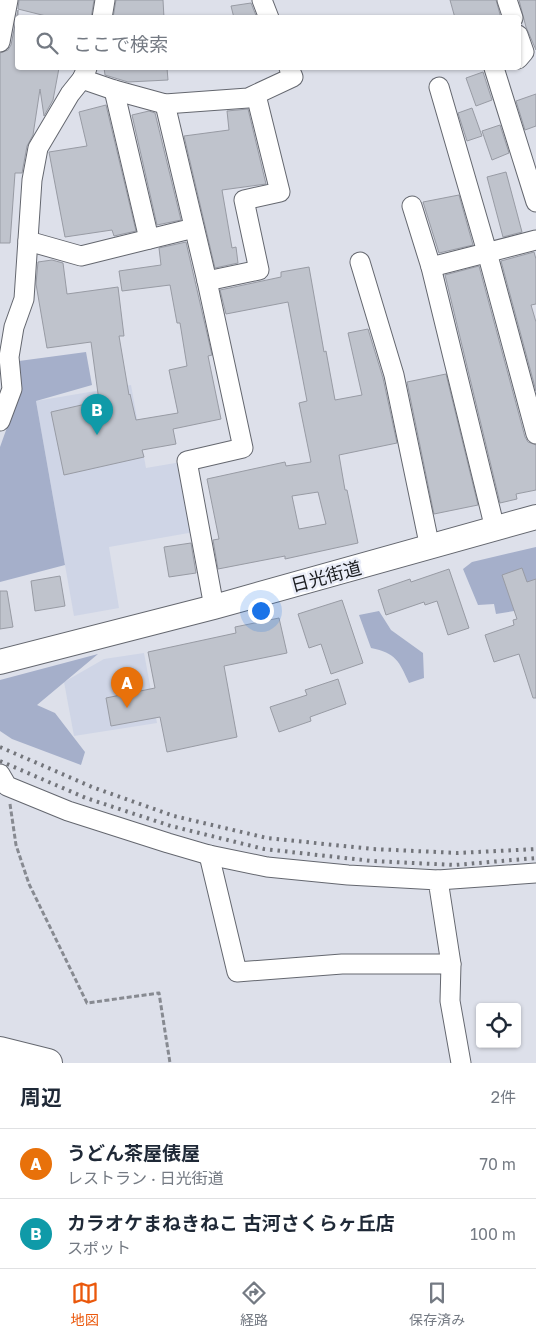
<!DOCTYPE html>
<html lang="ja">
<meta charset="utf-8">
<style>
:root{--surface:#fff;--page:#f6f6f7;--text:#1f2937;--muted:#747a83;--line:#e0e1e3;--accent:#ea580c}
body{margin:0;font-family:"Golos Text","Noto Sans JP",sans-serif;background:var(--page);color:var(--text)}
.controls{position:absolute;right:15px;bottom:15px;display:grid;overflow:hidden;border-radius:5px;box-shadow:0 1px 4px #0004}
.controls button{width:45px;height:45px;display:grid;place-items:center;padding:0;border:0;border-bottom:1px solid var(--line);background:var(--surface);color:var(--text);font:25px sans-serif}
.you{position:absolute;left:260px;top:610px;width:18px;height:18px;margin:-12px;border:4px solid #fff;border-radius:50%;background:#1a73e8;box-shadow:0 0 0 8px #1a73e833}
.badge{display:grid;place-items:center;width:32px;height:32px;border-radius:50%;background:var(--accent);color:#fff;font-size:16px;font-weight:700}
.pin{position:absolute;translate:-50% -41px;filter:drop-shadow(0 1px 2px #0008)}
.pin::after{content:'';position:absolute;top:26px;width:18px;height:15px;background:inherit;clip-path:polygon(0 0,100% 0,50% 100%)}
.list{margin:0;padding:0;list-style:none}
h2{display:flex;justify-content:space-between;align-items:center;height:65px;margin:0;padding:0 20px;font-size:21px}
h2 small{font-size:16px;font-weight:400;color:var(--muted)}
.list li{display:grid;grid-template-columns:32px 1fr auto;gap:15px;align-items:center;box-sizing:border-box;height:70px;padding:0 20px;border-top:1px solid var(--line)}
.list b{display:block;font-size:19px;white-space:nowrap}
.list p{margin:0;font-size:16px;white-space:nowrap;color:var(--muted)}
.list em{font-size:16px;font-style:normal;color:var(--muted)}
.icon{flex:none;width:28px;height:28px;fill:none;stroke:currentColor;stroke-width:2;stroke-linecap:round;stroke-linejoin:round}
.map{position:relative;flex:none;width:536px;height:1063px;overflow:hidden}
.search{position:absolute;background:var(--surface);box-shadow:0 1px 4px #0004;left:15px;right:15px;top:15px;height:55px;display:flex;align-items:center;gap:12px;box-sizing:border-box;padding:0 18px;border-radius:5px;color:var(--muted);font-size:19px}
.sheet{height:205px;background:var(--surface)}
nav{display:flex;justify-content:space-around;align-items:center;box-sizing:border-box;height:70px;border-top:1px solid var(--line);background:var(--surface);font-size:14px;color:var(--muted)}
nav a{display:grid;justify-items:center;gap:2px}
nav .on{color:var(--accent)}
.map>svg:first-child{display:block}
.built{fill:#cfd5e6}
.green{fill:#a5afca}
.building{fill:#bfc3cc;stroke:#989ba4;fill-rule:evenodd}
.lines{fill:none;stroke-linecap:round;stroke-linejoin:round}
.minor-casing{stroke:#64676f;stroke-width:21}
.major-casing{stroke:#64676f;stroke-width:26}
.highway-casing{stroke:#64676f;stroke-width:30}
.path{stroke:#878a91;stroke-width:3;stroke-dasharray:5 2.5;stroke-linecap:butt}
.minor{stroke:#fff;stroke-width:19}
.major{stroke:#fff;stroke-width:24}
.highway{stroke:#fff;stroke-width:28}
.rail{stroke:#73757b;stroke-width:4;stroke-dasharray:2.5 5;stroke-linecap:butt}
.labels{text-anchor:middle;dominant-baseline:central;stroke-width:5;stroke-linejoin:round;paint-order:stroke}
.street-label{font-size:18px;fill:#191b1e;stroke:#eaedf8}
</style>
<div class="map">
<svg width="536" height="1063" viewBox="0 0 536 1063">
<rect width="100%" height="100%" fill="#dde0ea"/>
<g class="built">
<polygon points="131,385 146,468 187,461 200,531 109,547 119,608 74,616 36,401"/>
<polygon points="144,653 157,723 74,736 64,682 104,659"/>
</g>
<g class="green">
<polygon points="86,352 92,385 36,401 65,565 0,582 0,447 19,394 19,361"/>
<polygon points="536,547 536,612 526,609 496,614 494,604 478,605 463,569 472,562"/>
<path d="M379,611L391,630L423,653L424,678L409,683C399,661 396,653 371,648L359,615Z"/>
<polygon points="98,654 37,705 55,713 85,752 81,765 12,739 0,731 0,680"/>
</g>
<g class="building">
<polygon points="19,0 94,0 91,18 54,18 18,9"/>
<polygon points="116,0 163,0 164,18 113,18"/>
<polygon points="450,0 496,0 501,18 455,18"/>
<polygon points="519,0 536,0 536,50 526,27"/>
<polygon points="251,3 257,18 234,18 231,6"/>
<polygon points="18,10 18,68 59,68 53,100 44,116 40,89 33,135 27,146 22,173 15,173 10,243 0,243 0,53 8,50 11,45"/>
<polygon points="104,68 167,68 168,80 128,82 105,75"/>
<polygon points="483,72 492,100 476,106 466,78"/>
<polygon points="536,94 536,126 525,130 516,101"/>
<polygon points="106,105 136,231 114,236 112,230 65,237 49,152 87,146 79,112"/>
<polygon points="472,108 482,136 467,141 458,113"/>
<polygon points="248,109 266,184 222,190 232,248 236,247 238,263 215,268 184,136 229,130 227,111"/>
<polygon points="149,111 155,113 181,220 157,225 132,115"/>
<polygon points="500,125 509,153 492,160 482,131"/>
<polygon points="506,172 522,232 503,237 487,177"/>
<polygon points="459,195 473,245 439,253 423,202"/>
<polygon points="186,242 212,355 208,356 221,419 173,429 176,444 142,450 144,457 64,475 51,412 99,401 91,342 47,348 36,284 38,262 52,260 63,263 67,294 118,287 124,336 119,336 129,395 130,394 136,420 178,413 169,370 187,366 180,323 177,323 170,285 122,291 119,271 161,265 159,248"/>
<polygon points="534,252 536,259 536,304 531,305 536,322 536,391 501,261"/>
<polygon points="479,266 525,437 528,442 536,445 536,490 516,494 517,499 500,503 445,275"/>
<path d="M309,267L324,352L326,351L335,400L362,395L348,333L368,329L383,378L397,443L339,455L345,490H347L358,543L285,559V556L218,569L213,540L219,539L207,479L285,462L286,466L311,462L299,403L307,401L288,302L226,314L220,290L281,277V272ZM318,492L326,524L299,529L292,496Z"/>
<polygon points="446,374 478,505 434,514 407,382"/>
<polygon points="191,543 196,573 169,577 164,547"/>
<polygon points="522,568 527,582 536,579 536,698 533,698 519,654 494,662 485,635 514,625 513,620 517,619 502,575"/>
<polygon points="449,569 469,628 448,635 437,601 425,605 424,602 386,615 378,590 410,579 411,582"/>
<polygon points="60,576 65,606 35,611 31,581"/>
<polygon points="0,591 7,591 13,627 0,629"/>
<polygon points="342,600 363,663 331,674 321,644 309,648 298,614"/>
<polygon points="279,618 287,653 224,666 237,737 167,752 160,717 111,726 106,698 155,688 148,652 236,633 235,627"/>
<polygon points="338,679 346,704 310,717 311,721 279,732 270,707 307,695 305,690"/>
</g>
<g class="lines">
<defs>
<g id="minor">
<polyline points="262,0 269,18"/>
<polyline points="507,0 513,18"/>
<polyline points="102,18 105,0"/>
<polyline points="518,35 524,52 518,59"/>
<polyline points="0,42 8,0"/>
<polyline points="495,68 494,68 536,202"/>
<polyline points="82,79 114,90 165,104 248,98 293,77 289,68"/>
<polyline points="439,87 487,252 536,434"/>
<polyline points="114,90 149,239"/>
<polyline points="165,104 207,281 243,448 187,461 214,607"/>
<polyline points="412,206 431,267 495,529"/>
<polyline points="28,241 81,256 194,228"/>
<polyline points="360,262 394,375 430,548"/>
<polyline points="431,267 536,240"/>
<polyline points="207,281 259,270 244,200 280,192 256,95"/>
<polyline points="0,421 12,389 9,357 14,327 24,299 32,180 38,148 70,94 82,79 87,68"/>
<polyline points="0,774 7,786 68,811 168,843 209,855 267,867 348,875 438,880 451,964 450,1001 461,1063"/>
<polyline points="209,855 237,972 342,964 451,964"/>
<polyline points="438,880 536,873"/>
</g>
<polyline id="major" points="0,662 214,607 536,517"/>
<polyline id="highway" points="0,1051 48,1063"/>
</defs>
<use href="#minor" class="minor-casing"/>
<use href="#major" class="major-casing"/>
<use href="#highway" class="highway-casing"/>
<polyline class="path" points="10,804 16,845 29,884 87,1003 159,993 170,1063"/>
<use href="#minor" class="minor"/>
<use href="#major" class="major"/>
<use href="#highway" class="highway"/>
<g class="rail">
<polyline points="0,747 92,787 174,816 267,838 373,849 458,853 536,849"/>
<polyline points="0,761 86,798 171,826 264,849 372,861 455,865 536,858"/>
</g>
</g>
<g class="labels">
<g class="street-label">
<text transform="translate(326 576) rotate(-15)">日光街道</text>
</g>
</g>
</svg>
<div class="controls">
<button><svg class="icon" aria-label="locate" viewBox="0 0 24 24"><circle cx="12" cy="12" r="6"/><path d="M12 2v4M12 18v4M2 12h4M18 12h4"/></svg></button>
</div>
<div class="you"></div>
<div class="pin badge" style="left:127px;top:708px;background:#e8710a">A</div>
<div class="pin badge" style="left:97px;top:435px;background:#0f9aa8">B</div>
<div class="search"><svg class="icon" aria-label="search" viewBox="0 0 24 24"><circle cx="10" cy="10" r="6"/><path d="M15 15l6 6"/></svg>ここで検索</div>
</div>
<section class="sheet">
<h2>周辺<small>2件</small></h2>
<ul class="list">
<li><span class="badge" style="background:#e8710a">A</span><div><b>うどん茶屋俵屋</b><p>レストラン · 日光街道</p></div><em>70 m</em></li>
<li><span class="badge" style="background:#0f9aa8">B</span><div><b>カラオケまねきねこ 古河さくらヶ丘店</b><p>スポット</p></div><em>100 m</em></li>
</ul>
</section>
<nav>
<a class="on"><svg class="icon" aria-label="map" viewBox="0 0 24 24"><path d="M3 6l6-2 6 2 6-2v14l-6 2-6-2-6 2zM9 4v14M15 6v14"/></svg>地図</a>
<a><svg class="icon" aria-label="directions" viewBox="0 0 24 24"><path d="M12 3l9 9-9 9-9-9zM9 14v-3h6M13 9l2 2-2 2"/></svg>経路</a>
<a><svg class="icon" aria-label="saved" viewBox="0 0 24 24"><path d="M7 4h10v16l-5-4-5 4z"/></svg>保存済み</a>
</nav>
